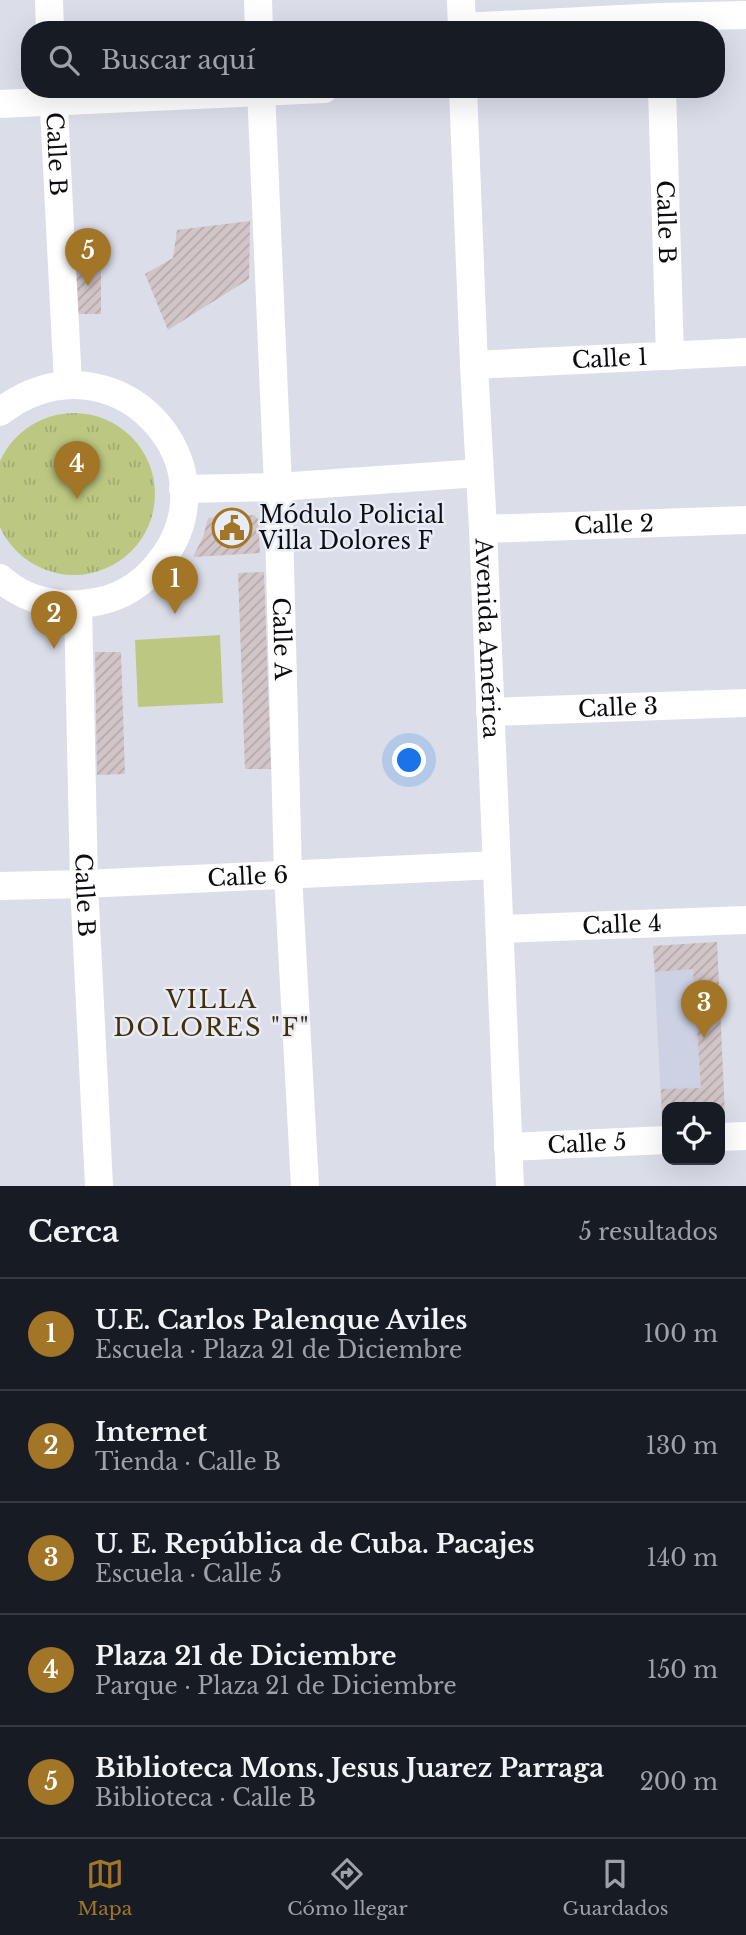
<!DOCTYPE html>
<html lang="es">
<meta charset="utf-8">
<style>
:root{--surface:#171b24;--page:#20242c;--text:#f1f3f6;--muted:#9ea1a6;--line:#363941;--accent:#a27527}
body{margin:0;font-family:"Libre Baskerville",serif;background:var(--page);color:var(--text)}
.controls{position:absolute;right:21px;bottom:21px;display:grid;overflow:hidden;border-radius:14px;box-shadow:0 7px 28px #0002}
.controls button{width:63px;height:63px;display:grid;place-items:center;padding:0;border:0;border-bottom:2px solid var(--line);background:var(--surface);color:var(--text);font:35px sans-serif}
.you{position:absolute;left:410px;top:761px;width:24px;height:24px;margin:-18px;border:5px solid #fff;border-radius:50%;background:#1a73e8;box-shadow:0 0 0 10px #1a73e833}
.badge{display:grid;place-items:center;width:46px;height:46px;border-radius:50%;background:var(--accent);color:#fff;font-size:23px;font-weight:700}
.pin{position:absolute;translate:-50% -58px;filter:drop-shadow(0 2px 4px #0008)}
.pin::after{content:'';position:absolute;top:37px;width:24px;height:21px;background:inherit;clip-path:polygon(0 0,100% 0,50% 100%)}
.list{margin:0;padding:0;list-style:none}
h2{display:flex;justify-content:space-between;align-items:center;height:91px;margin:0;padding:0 28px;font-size:30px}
h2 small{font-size:23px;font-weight:400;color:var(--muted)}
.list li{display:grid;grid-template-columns:46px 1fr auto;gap:21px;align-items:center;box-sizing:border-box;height:112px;padding:0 28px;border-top:2px solid var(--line)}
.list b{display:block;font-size:26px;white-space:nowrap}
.list p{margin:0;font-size:23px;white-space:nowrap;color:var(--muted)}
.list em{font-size:23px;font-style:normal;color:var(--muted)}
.icon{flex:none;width:38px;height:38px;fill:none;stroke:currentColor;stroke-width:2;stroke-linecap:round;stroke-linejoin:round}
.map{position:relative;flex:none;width:746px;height:1186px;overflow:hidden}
.search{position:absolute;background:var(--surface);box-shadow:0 7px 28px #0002;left:21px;right:21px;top:21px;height:77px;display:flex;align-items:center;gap:18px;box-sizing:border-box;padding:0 24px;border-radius:28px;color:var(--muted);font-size:26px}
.sheet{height:651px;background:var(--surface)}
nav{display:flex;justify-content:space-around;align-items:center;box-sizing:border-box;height:98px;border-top:2px solid var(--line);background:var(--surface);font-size:19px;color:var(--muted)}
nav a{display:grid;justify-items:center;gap:4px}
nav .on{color:var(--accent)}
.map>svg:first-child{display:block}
.built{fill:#ccd2e4}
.grass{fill:url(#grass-tufts)}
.garden{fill:#bcc882}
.building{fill:url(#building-hatch)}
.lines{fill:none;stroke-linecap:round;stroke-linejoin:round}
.minor{stroke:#fff;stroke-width:28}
.labels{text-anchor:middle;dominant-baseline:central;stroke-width:5;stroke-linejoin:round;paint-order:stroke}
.street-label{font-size:23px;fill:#0c0d11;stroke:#e8ecf7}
.poi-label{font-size:23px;fill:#0c0d11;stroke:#e8ecf7;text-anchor:start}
.neighbourhood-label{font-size:24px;letter-spacing:2px;fill:#442f09;stroke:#e8ecf7}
</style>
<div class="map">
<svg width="746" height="1186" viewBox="0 0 746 1186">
<defs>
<pattern id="grass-tufts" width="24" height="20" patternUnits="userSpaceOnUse" patternTransform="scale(1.75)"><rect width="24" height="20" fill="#bcc882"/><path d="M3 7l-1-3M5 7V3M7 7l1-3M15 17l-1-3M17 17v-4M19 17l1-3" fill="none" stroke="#a0ab6f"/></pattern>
<pattern id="building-hatch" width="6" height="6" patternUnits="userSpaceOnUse" patternTransform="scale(1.75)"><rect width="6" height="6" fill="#d2c5c8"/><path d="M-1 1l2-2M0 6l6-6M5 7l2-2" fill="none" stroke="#b3a8ab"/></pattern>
</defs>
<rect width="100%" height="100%" fill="#dbdee9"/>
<polygon class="built" points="717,942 725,1116 720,1116 720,1107 667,1107 667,1119 662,1120 653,946"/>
<circle class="grass" cx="74" cy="494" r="81"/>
<polygon class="garden" points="220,635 223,703 138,707 135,640"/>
<g class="building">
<polygon points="250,221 249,279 168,330 145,274 173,258 177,230"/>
<rect x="75" y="257" width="26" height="57"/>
<polygon points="254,515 258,519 260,553 193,557 203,537 208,518"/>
<polygon points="264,572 271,769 245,769 238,573"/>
<polygon points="95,652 121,652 125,774 97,775"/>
<polygon points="717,942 725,1116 720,1116 720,1107 667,1107 667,1119 662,1120 661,1089 701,1088 693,969 655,972 653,946"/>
</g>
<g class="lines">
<g class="minor">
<polyline points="49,0 50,30"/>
<polyline points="258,0 259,30"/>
<polyline points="461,0 462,30"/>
<polyline points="462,27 660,17 746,15"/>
<path id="s1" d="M53,89L68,384"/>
<path id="s2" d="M261,89L278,487L288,875L305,1186"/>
<path id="s3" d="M463,89L474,365L483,529L510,1186"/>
<path id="s4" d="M662,89L670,356"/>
<polyline points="0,104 324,89"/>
<path id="s5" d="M474,365L746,352"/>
<path d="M0,412C113,325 245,468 154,569C137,588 114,600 89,603C58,608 24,600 0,578"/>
<polyline points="183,489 278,487 479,473"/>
<path id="s6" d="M483,529L746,520"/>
<path id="s7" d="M78,605L84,884L99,1186"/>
<path id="s8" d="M490,712L746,703"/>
<path id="s9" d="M0,886L84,884L497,865"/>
<path id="s10" d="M500,929L746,920"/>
<polyline points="720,1137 746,1136"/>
<path id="s11" d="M508,1147L667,1140"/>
</g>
</g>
<defs>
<symbol id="civic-ring" viewBox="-11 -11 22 22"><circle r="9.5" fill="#e8ecf7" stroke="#a27527" stroke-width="1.5"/><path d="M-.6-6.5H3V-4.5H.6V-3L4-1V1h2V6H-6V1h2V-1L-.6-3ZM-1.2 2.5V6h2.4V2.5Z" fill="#a27527"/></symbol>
</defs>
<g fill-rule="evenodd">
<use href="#civic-ring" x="210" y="506" width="44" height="44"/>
</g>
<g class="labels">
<g class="street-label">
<text stroke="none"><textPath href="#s1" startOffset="65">Calle B</textPath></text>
<text stroke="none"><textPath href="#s4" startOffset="133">Calle B</textPath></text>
<text stroke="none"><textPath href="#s5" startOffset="136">Calle 1</textPath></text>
<text stroke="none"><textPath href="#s6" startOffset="131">Calle 2</textPath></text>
<text stroke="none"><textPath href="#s2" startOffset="550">Calle A</textPath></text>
<text stroke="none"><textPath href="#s3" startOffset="550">Avenida América</textPath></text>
<text stroke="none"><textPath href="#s8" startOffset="128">Calle 3</textPath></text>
<text stroke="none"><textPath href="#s9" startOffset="248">Calle 6</textPath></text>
<text stroke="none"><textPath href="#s7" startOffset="290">Calle B</textPath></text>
<text stroke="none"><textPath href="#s10" startOffset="122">Calle 4</textPath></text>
<text stroke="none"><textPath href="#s11" startOffset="79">Calle 5</textPath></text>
</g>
<g class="poi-label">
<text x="259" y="515">Módulo Policial<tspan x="259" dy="26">Villa Dolores F</tspan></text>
</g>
<g class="neighbourhood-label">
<text x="212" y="999">VILLA<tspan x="212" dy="28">DOLORES "F"</tspan></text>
</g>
</g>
</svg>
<div class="controls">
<button><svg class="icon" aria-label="locate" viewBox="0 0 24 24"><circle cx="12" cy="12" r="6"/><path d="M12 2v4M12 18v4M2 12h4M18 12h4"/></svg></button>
</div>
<div class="you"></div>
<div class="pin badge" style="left:175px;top:614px">1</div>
<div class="pin badge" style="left:54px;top:649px">2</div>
<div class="pin badge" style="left:704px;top:1038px">3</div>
<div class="pin badge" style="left:77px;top:499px">4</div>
<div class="pin badge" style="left:88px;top:286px">5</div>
<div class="search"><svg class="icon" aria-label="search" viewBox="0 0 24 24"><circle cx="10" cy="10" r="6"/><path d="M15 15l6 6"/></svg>Buscar aquí</div>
</div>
<section class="sheet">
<h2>Cerca<small>5 resultados</small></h2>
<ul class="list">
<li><span class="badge">1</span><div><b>U.E. Carlos Palenque Aviles</b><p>Escuela · Plaza 21 de Diciembre</p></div><em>100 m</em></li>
<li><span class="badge">2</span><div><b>Internet</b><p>Tienda · Calle B</p></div><em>130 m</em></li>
<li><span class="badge">3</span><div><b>U. E. República de Cuba. Pacajes</b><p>Escuela · Calle 5</p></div><em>140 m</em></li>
<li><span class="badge">4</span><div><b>Plaza 21 de Diciembre</b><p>Parque · Plaza 21 de Diciembre</p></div><em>150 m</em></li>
<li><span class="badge">5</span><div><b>Biblioteca Mons. Jesus Juarez Parraga</b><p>Biblioteca · Calle B</p></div><em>200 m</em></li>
</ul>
</section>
<nav>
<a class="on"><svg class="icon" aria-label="map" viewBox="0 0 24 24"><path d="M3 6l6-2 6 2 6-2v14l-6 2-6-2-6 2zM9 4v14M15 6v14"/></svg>Mapa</a>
<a><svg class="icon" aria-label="directions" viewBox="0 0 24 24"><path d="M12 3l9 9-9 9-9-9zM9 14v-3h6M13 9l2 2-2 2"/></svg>Cómo llegar</a>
<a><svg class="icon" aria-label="saved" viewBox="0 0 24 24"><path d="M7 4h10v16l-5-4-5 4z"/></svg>Guardados</a>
</nav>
